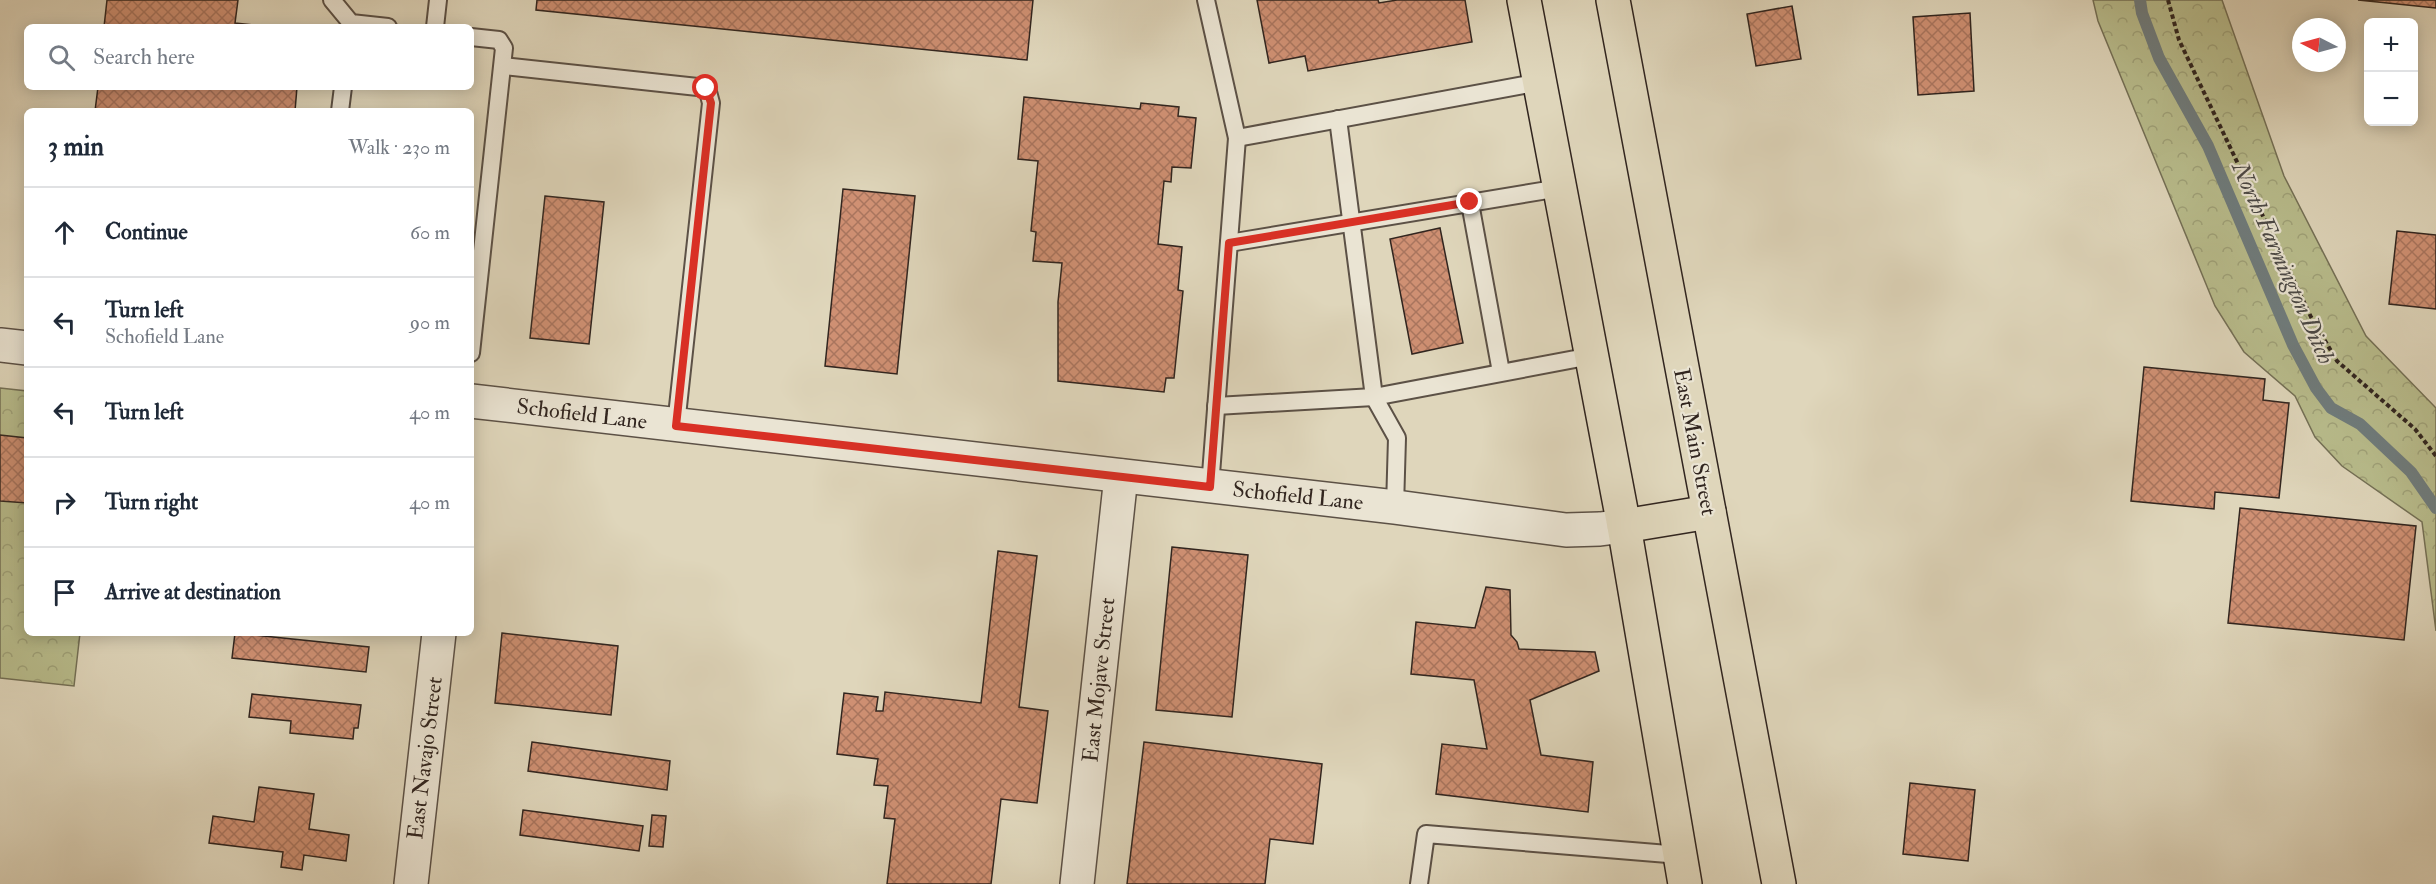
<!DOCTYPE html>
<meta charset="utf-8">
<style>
:root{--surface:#fff;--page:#f2f2f3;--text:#1f2937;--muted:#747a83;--line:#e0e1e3}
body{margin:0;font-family:"IM FELL Double Pica",serif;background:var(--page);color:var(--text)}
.controls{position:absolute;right:18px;top:18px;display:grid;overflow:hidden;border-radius:9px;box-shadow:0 3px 15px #0003}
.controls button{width:54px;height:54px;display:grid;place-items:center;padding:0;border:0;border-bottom:2px solid var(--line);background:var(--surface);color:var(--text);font:30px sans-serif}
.compass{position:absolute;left:2292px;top:18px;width:54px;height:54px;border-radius:50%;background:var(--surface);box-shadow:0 3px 15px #0003;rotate:276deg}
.stop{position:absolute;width:18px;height:18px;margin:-14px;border:4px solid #d93025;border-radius:50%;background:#fff}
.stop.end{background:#d93025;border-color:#fff;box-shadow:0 2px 6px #0008}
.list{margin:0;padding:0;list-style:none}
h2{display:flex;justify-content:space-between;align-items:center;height:78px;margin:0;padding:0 24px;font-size:26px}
h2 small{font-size:20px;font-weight:400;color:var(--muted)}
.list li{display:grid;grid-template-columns:39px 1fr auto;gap:18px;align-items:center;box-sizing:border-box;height:90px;padding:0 24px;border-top:2px solid var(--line)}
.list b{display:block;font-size:22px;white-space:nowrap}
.list p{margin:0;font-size:20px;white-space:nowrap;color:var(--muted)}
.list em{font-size:20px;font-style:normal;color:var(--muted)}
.icon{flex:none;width:33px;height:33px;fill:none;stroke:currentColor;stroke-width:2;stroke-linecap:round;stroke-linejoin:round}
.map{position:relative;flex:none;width:2436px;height:884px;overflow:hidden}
.search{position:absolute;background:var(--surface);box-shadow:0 3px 15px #0003;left:24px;top:24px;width:450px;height:66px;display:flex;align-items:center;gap:15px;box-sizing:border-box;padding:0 21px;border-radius:9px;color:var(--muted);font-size:22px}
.panel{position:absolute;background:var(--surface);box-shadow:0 3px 15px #0003;left:24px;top:108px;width:450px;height:528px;border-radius:9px}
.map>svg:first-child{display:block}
.forest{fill:url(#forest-crowns);stroke:#747056;stroke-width:1.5}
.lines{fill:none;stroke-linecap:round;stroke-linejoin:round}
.stream{stroke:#6f7c7d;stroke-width:12}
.building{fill:url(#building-cross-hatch);stroke:#31251f;stroke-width:1.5}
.service-casing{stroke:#5c5146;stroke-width:20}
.minor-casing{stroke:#5c5146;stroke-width:36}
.tertiary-casing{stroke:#5c5146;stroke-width:36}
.primary-casing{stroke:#31251f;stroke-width:36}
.path{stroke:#31251f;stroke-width:4;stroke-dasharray:4.5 3;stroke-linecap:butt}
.service{stroke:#eae4d3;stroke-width:16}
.minor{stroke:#eae4d3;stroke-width:33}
.tertiary{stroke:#eae4d3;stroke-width:33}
.primary{stroke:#dfd6bb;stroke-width:33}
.route{stroke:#d93025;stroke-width:8}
.labels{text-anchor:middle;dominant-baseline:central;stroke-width:4.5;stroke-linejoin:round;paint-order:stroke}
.street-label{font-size:22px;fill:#31251f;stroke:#eae4d3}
.water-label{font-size:24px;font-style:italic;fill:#4b4946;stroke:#eae4d3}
</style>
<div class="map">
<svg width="2436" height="884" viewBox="0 0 2436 884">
<defs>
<pattern id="forest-crowns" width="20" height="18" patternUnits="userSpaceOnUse" patternTransform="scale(1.5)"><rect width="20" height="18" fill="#b8bc8c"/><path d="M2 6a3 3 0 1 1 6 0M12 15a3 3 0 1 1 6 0" fill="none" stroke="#9fa178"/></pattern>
<pattern id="building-cross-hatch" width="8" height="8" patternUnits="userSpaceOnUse" patternTransform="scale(1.5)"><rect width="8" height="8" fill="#cf9073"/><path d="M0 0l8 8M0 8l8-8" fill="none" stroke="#a9755e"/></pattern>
</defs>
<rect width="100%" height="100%" fill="#dfd6bb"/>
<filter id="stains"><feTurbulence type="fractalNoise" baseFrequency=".00333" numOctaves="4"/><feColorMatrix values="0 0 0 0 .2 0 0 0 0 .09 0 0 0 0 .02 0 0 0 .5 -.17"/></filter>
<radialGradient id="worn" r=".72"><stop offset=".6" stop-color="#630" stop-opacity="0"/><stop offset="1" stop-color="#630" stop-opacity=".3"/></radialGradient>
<g class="forest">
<polygon points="2093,0 2222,0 2284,176 2366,336 2436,408 2436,631 2422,522 2342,466 2315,437 2295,396 2244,352 2215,306 2098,21"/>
<polygon points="0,388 27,391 27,633 80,633 74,686 0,678"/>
</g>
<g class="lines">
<polyline class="stream" points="2140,0 2142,13 2159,58 2208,146 2293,345 2316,388 2331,408 2360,424 2411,472 2436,508"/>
</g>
<g class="building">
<polygon points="107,0 238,0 235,23 273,27 104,27"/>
<polygon points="537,0 1033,0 1027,60 536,10"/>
<polygon points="1257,0 1378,0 1379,3 1397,0 1465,0 1472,42 1308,71 1305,56 1269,63"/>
<polygon points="2358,0 2436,0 2436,8"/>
<polygon points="1792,6 1801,59 1756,66 1747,14"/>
<polygon points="1970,13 1974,91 1918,95 1913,17"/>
<polygon points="98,87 297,87 295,111 95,111"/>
<polygon points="1024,97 1140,109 1141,103 1179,107 1178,116 1196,118 1191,168 1172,167 1171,182 1164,181 1158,244 1182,247 1178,290 1183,291 1174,378 1166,378 1164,392 1058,381 1058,302 1062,263 1033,261 1036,232 1031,231 1038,161 1018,159"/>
<polygon points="843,189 915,196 897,374 825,366"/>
<polygon points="545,196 604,202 589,344 530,338"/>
<polygon points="1440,228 1463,343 1412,354 1390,239"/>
<polygon points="2397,231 2436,235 2436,309 2389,304"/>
<polygon points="2144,367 2265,379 2263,400 2289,403 2279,498 2215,492 2214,509 2131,501"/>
<polygon points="0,435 27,438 27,503 0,501"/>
<polygon points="2240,508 2416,526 2404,640 2228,623"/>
<polygon points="1172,547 1248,555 1232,717 1156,710"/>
<polygon points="998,551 1037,556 1019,707 1048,711 1037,803 1001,799 991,884 887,884 895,819 884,818 888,786 874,785 878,759 837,754 844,693 878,697 876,711 883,711 885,692 981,703"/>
<polygon points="1486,587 1510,590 1511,635 1517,642 1519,649 1595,652 1599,671 1530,700 1541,755 1593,762 1588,812 1436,794 1442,744 1487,749 1474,680 1411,674 1416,622 1475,628"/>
<polygon points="235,633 369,647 366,672 232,658"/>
<polygon points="502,633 618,646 611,715 495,703"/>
<polygon points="252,694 361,705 358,728 354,728 353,739 290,733 291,721 249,717"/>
<polygon points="532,742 670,761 667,790 528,771"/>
<polygon points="1144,742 1322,764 1313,844 1270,839 1265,884 1127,884"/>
<polygon points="1910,783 1975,790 1968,861 1903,854"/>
<polygon points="259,787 314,794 309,829 349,835 346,861 304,855 302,870 281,867 283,852 209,843 213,816 254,822"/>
<polygon points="523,810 643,826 639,851 520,835"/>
<polygon points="652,815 666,816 663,847 649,846"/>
</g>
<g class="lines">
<defs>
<g id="service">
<polyline points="332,0 351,23 388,27"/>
<polyline points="1206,0 1237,138 1540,82"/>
<polyline points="435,27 438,0"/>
<polyline points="471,37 499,40 504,48 471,353"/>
<polyline points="503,66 707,88 711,103 676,425"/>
<polyline points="340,111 343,87"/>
<polyline points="1338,119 1374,397 1397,438 1395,507"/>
<polyline points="1470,203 1501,372"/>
<polyline points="1229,243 1560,188"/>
<polyline points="1216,406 1374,397 1591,356"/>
<polyline points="1210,487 1237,138"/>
<polyline points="1419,884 1426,834 1680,855"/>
</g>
<g id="minor">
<polyline points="411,884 439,633"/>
<polyline points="1077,884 1121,476"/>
</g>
<g id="tertiary">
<polyline points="0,345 27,348"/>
<polyline points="471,401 1395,507 1566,530 1600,529 1624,526"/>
</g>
<g id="primary">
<polyline points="1524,0 1624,526 1685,884"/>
<polyline points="1613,0 1779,884"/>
<polyline points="1624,526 1709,512"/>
</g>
</defs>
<use href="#service" class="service-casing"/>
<use href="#minor" class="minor-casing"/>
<use href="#tertiary" class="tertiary-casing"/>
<use href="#primary" class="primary-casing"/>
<polyline class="path" points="2168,0 2179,40 2311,317 2337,361 2415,429 2436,456"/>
<use href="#service" class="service"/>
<use href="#minor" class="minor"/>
<use href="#tertiary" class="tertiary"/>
<use href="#primary" class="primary"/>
</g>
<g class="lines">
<polyline class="route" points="706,88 711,103 676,426 1210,487 1229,243 1470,202"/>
</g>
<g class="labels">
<g class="street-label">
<text transform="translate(582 414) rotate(7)">Schofield Lane</text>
<text transform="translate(1695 442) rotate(79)">East Main Street</text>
<text transform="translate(1298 496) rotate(6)">Schofield Lane</text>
<text transform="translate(1099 680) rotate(-84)">East Mojave Street</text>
<text transform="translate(425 758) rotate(-83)">East Navajo Street</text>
</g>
<g class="water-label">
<text transform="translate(2283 263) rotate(66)">North Farmington Ditch</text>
</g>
</g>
<rect width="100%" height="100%" filter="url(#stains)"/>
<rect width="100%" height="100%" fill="url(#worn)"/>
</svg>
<div class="controls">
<button>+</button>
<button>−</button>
</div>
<svg class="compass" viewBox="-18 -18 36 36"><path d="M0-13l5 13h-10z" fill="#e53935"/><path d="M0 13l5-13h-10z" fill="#747a83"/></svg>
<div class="stop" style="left:706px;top:88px"></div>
<div class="stop end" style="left:1470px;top:202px"></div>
<div class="search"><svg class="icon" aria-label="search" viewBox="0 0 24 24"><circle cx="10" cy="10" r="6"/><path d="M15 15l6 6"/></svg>Search here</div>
<section class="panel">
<h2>3 min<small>Walk · 230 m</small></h2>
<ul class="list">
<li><svg class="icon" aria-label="ahead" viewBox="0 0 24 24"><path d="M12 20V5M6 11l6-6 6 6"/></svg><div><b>Continue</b></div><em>60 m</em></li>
<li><svg class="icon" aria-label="left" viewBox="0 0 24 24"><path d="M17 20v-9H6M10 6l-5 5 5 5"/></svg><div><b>Turn left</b><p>Schofield Lane</p></div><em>90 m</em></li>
<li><svg class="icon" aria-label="left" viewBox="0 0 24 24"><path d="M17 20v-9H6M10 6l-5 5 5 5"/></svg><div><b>Turn left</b></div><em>40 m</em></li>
<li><svg class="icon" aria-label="right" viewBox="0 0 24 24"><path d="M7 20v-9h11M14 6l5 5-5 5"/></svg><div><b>Turn right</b></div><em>40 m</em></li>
<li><svg class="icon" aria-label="arrive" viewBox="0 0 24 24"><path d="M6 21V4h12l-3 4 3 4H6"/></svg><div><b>Arrive at destination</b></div></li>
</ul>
</section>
</div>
